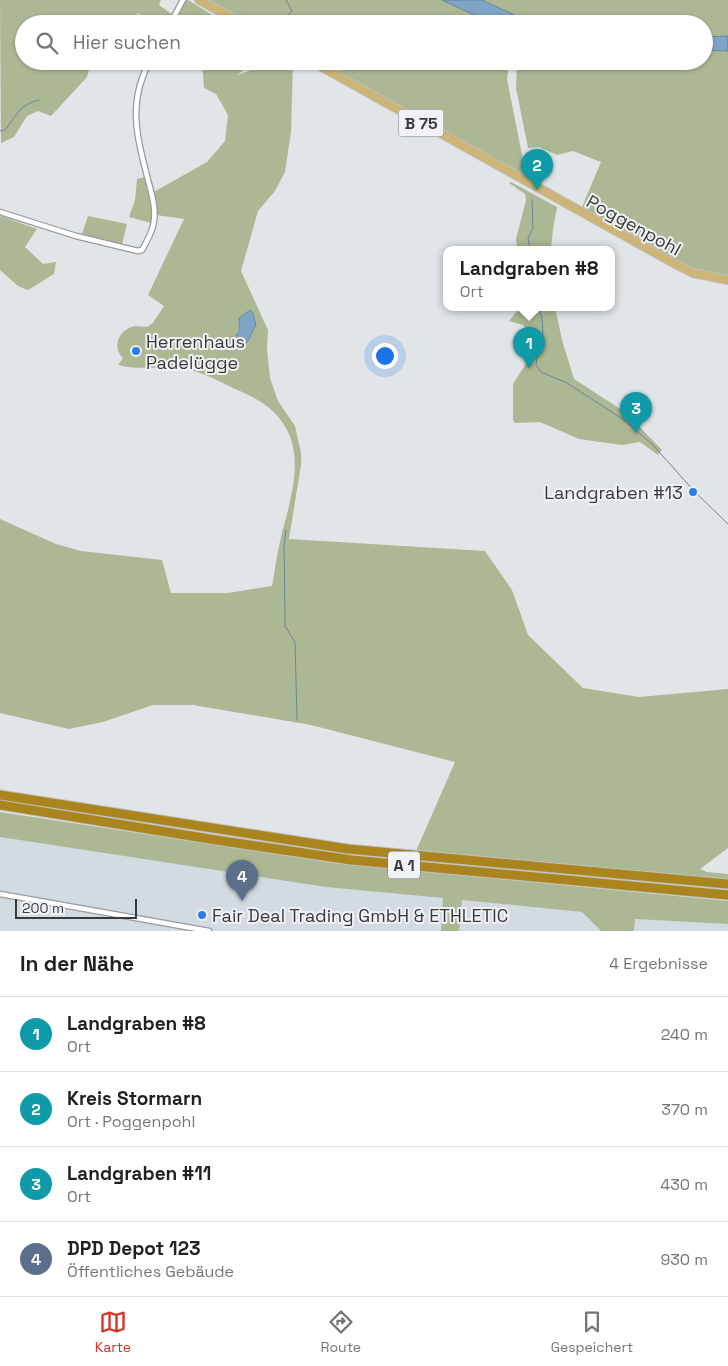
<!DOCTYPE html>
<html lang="de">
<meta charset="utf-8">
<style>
:root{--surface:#fff;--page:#f2f2f2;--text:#202124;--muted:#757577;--line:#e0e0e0;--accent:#d93025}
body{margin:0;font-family:"Space Grotesk",sans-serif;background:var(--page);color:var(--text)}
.scale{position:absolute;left:15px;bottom:12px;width:122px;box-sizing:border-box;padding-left:5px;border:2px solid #38393a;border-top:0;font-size:14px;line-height:18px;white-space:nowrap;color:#38393a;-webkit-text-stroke:4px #f0f2f5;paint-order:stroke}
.you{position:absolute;left:384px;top:355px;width:18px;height:18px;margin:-12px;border:4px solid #fff;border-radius:50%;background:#1a73e8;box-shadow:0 0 0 8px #1a73e833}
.badge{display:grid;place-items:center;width:32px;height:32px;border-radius:50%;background:var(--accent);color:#fff;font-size:16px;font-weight:700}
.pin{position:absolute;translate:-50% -41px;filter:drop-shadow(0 1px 2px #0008)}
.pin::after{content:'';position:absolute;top:26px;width:18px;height:15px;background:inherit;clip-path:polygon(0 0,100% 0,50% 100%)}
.popup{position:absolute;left:443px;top:246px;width:172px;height:65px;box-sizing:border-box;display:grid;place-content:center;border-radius:10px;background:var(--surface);filter:drop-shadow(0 1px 4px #0005);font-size:16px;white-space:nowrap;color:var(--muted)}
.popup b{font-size:19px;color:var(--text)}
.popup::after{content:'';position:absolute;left:50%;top:100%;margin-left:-10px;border:10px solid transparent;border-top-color:var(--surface)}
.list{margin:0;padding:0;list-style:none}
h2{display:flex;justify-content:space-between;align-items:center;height:65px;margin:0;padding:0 20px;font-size:21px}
h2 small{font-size:16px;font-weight:400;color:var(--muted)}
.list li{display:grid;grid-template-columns:32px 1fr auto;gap:15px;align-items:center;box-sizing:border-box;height:75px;padding:0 20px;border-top:1px solid var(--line)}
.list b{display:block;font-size:19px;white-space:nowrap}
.list p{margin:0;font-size:16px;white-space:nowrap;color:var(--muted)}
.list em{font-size:16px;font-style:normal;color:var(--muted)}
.icon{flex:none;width:28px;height:28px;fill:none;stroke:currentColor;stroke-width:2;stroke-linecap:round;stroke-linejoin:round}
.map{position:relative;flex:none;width:728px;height:931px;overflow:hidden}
.search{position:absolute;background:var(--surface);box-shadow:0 1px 4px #0004;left:15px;right:15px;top:15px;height:55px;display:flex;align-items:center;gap:12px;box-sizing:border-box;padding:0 18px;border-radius:28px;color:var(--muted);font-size:19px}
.sheet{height:365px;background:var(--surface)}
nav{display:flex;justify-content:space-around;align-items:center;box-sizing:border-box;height:70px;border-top:1px solid var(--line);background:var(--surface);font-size:14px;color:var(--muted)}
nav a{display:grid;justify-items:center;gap:2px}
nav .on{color:var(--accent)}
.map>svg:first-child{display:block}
.built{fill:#d2dae2}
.green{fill:#acb894;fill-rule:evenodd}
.water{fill:#7fa5c6;stroke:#6a859c}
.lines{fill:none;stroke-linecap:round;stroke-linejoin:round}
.stream{stroke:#6a859c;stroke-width:1}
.street-casing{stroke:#989a9d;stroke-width:7}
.primary-casing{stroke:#bfc0c0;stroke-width:10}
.highway-casing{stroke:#bfc0c0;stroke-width:11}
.street{stroke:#fff;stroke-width:4.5}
.primary{stroke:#ccb577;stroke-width:8}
.highway{stroke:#aa841d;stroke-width:9}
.poi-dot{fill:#2b7de8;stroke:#f0f2f5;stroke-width:2}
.labels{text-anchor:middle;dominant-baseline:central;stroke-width:4;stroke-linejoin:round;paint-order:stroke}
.shield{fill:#f0f2f5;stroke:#6f7072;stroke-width:1}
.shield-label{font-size:16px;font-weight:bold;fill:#38393a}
.street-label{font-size:18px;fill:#38393a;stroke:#f0f2f5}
.poi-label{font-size:18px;fill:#38393a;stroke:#f0f2f5;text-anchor:start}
</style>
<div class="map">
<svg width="728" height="931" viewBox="0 0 728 931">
<rect width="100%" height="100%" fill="#e2e5e8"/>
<g class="built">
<polygon points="0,837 326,887 444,898 441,931 0,931"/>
<polygon points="461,900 582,912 601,931 459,931"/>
<polygon points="635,919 728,924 728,931 634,931"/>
</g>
<g class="green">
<polygon points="0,0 161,0 159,5 173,15 181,0 188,0 227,24 206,19 206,24 160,24 137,13 138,24 24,24 24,61 91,61 87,77 51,116 38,111 27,116 14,137 1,143"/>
<polygon points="202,0 442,0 493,24 245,24"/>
<polygon points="482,0 728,0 728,36 704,37 704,24 534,24"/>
<polygon points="704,50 728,51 728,277 703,273 684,266 582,207 601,162 573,151 557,155 539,147 528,148 516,88 517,61 704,61"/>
<path d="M202,61H243L246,67L238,75L251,70L245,61H293L291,132L285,172L275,191L258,211L241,271L268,330L267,349L270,378L278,401L295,426L301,453V465L289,539L485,551L512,590L528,635L583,688L639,697L728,689V848L700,869L707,872L728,874V879L416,851L455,762L311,725L193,705H153L103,722L69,729L0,713V519L56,544L81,551L162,560L171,593H228L272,586C275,570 277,553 281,537C289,505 304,462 287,430C276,408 256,398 235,389C220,382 205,373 189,370C166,365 141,371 118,365L123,358C111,347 119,329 135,326C138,326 144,327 147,327L153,323L164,306L148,295L184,219L156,215L155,224L129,217L135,200L137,179L145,177L152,193L207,162L225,141L228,115L216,94L204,88ZM250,310L253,313L256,326L245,344L237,348L228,346L231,341L235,342L238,339L239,318Z"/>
<polygon points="313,61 510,61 507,79 527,180"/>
<polygon points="511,182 557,207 553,229 551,249 517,249 516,239 526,200 525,194 509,183"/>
<polygon points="0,216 37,229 25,247 43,264 56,262 54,274 28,290 18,286 0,270"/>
<polygon points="88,216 127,224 122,244 82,234"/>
<polygon points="520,307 555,307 562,340 574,379 625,412 662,450 658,455 640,442 622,445 579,439 540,422 515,423 513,421 513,384 527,362 533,342 531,334 523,325 509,321"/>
<polygon points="0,812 334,863 728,901 728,924 635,919 634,931 601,931 582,912 462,900 459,931 441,931 443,898 326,887 0,837"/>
</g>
<g class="water">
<polygon points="442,0 482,0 534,24 493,24"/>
<polygon points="728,36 728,51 704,50 704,37"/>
<path d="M250,310L253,313L256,326C251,331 250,341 245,344C243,346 240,347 237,349L228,346V339L235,342L238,339L236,335L239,332V318Z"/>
</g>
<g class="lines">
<g class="stream">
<polyline points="281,24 292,11 286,0"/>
<path d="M0,131L5,130C17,115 20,104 39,100"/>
<polyline points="530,249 528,238 533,228 532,200"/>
<polyline points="538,307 542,318 543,336 539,345 536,365 541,372 567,383 624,420 653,445 694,491 728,524"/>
<polyline points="286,530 284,546 285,614 285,626 295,642 297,720"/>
</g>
<defs>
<g id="street">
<polyline points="170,24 183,0"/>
<path d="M0,212L76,236L138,251L142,250C146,243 151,234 153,226C157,211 152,195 148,180C137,137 127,102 150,61"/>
<polyline points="0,894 209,931"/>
</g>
<g id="primary">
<polyline points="199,0 243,24"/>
<polyline points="311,61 677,265 693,273 728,280"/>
</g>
<g id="highway">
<polyline points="0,795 348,849 728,884"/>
<polyline points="0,805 216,840 351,860 728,895"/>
</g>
</defs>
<use href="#street" class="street-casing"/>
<use href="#primary" class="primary-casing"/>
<use href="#highway" class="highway-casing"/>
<use href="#street" class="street"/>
<use href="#primary" class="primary"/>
<use href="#highway" class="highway"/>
</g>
<g class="poi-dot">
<circle cx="136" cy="351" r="5"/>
<circle cx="693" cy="492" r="5"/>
<circle cx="202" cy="915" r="5"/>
</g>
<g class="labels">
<g class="shield">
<rect x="398.5" y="109.5" width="45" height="27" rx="4"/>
<rect x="388" y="851.5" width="32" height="27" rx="4"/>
</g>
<g class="shield-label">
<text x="421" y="123">B 75</text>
<text x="404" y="865">A 1</text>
</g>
<g class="street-label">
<text transform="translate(634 225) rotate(29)">Poggenpohl</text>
</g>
<g class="poi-label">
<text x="146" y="341">Herrenhaus<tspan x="146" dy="21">Padelügge</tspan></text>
<text x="683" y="492" text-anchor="end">Landgraben #13</text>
<text x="212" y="915">Fair Deal Trading GmbH &amp; ETHLETIC</text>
</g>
</g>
</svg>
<div class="scale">200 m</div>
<div class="you"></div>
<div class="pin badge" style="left:529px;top:368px;background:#0f9aa8">1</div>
<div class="popup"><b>Landgraben #8</b>Ort</div>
<div class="pin badge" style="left:537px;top:190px;background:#0f9aa8">2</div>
<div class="pin badge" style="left:636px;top:433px;background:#0f9aa8">3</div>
<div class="pin badge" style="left:242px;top:901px;background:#5c6f8a">4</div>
<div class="search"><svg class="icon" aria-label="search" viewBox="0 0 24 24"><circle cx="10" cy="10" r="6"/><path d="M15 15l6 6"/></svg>Hier suchen</div>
</div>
<section class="sheet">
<h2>In der Nähe<small>4 Ergebnisse</small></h2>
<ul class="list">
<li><span class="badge" style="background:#0f9aa8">1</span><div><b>Landgraben #8</b><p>Ort</p></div><em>240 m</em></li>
<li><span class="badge" style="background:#0f9aa8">2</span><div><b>Kreis Stormarn</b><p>Ort · Poggenpohl</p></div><em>370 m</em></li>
<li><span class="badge" style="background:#0f9aa8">3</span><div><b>Landgraben #11</b><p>Ort</p></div><em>430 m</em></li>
<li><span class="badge" style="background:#5c6f8a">4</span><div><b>DPD Depot 123</b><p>Öffentliches Gebäude</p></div><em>930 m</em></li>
</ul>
</section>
<nav>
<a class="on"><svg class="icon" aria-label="map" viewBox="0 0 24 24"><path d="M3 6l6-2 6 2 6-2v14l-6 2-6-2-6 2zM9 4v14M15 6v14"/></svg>Karte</a>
<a><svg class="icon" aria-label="directions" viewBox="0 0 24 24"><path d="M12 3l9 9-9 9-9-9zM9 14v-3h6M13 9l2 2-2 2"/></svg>Route</a>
<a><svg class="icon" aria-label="saved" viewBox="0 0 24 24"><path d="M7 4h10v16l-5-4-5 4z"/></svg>Gespeichert</a>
</nav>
